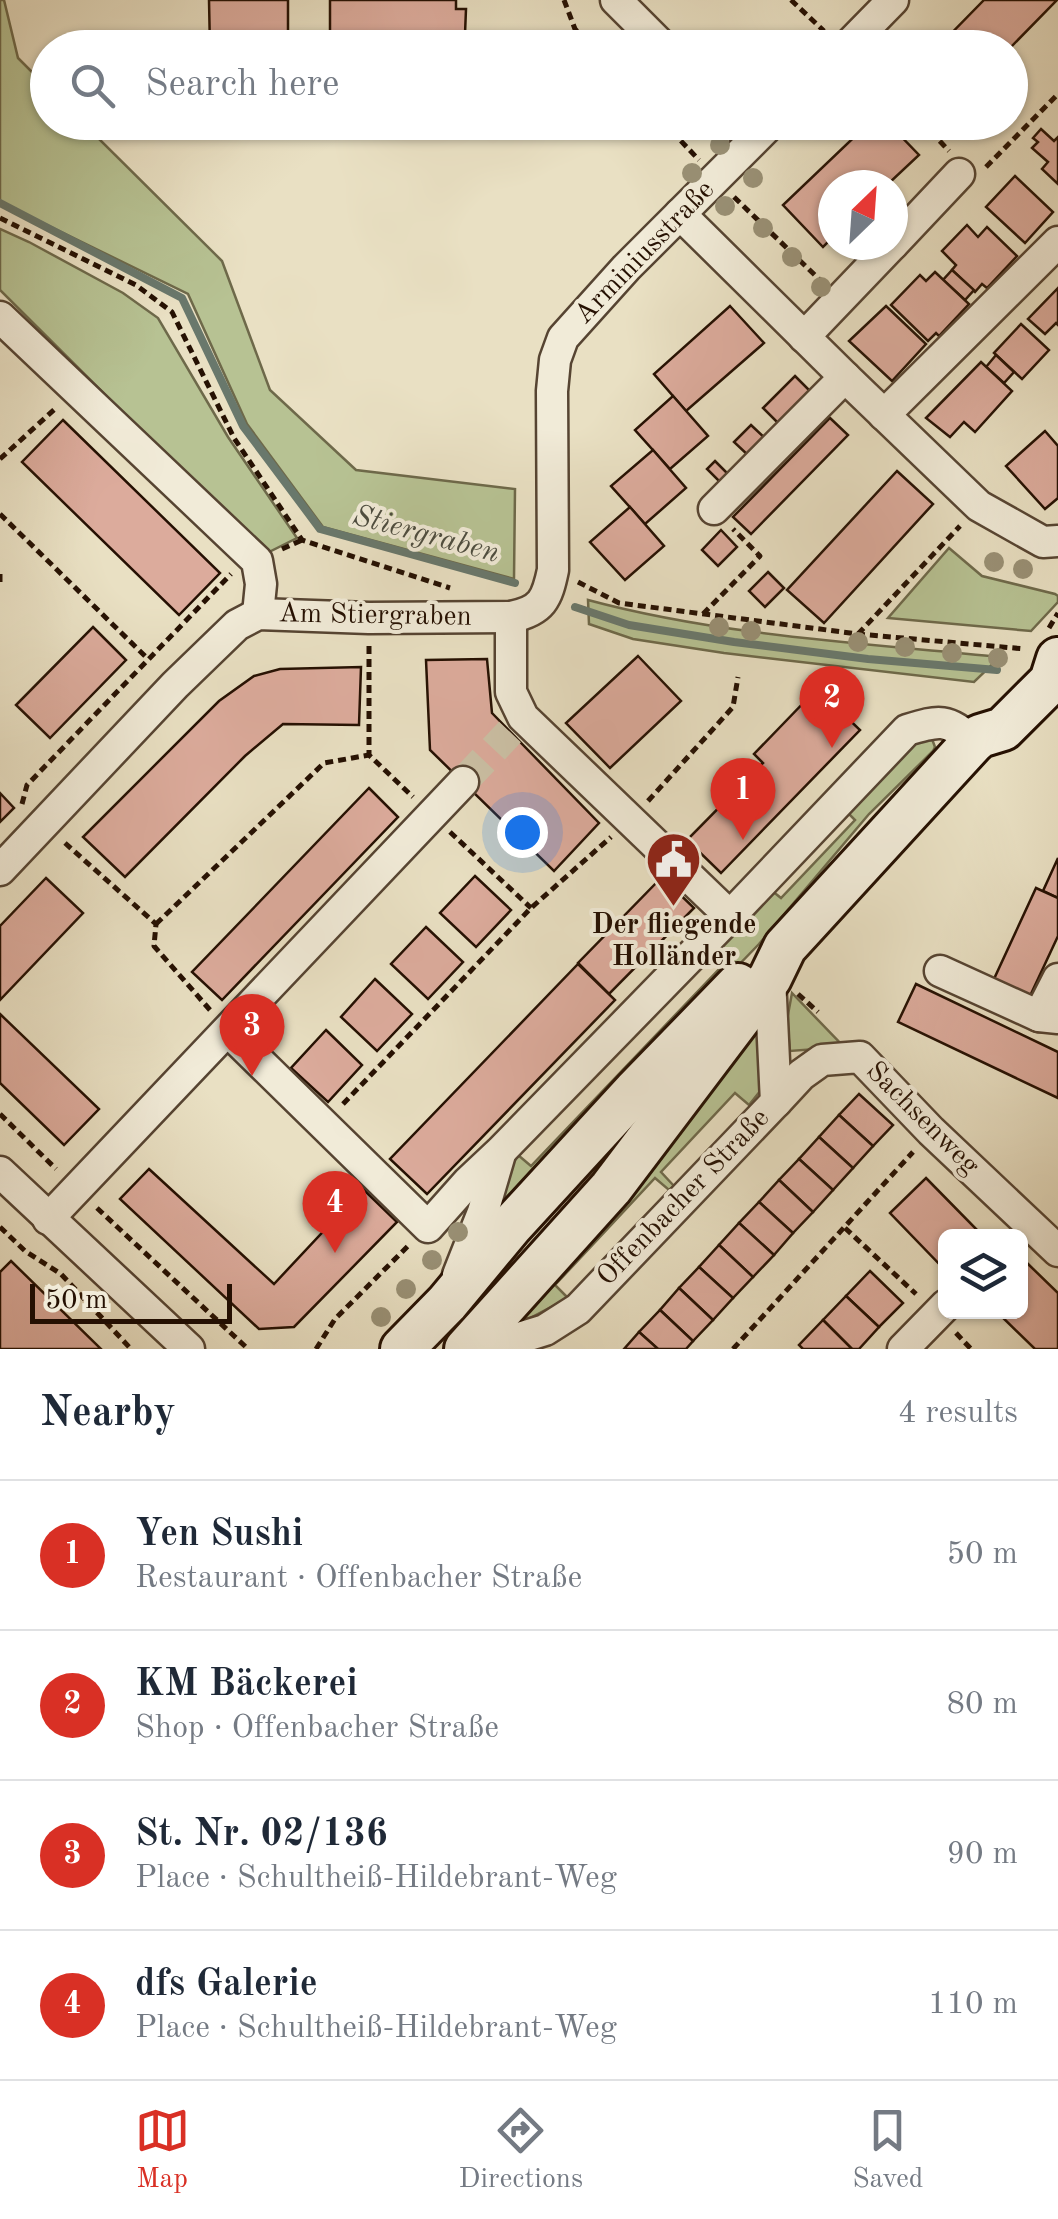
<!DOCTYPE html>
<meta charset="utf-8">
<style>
:root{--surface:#fff;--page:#f2f2f3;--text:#1f2937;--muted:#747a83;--line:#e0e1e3;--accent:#d93025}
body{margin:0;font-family:"Old Standard TT",serif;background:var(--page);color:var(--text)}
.controls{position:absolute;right:30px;bottom:30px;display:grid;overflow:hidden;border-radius:15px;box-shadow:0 2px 8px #0004}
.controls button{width:90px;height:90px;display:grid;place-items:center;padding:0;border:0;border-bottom:2px solid var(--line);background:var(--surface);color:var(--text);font:50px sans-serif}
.compass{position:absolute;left:818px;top:170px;width:90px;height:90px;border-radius:50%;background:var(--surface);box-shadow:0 2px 8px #0004;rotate:25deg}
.scale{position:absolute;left:30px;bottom:25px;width:202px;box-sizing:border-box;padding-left:10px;border:5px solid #251002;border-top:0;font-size:28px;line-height:35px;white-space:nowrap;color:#251002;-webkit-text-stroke:8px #f1ebd8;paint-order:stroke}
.you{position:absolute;left:522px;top:832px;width:35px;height:35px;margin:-25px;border:8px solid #fff;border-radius:50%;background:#1a73e8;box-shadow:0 0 0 15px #1a73e833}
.badge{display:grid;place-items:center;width:65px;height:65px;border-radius:50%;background:var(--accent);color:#fff;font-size:32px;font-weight:700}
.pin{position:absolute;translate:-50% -82px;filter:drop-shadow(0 2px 5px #0008)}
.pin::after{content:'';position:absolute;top:52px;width:35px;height:30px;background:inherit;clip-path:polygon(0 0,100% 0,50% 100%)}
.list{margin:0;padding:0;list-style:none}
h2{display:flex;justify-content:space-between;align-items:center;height:130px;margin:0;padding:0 40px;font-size:42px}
h2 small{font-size:32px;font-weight:400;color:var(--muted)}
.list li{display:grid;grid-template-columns:65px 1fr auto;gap:30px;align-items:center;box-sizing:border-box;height:150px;padding:0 40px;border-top:2px solid var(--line)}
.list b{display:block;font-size:38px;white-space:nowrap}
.list p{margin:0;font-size:32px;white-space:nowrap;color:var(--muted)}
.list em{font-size:32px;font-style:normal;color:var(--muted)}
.icon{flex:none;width:55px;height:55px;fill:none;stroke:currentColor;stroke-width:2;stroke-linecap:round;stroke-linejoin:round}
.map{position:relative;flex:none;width:1058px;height:1349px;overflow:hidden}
.search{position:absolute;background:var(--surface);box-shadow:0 2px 8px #0004;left:30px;right:30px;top:30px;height:110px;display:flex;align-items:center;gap:25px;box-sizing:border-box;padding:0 35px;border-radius:55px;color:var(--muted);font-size:38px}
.sheet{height:730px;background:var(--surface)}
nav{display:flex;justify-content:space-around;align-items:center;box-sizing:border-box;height:140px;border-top:2px solid var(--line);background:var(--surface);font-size:28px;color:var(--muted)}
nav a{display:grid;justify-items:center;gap:5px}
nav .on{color:var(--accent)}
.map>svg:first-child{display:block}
.green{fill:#b7c293;stroke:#6e694a;stroke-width:2.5}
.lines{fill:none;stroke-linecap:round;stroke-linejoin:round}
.stream{stroke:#69786c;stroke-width:8}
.building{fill:#dcab9c;stroke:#251002;stroke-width:2.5}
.street-tunnel{stroke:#ccc1a6;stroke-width:30;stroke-dasharray:30 15;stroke-linecap:butt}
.street-casing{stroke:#564432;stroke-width:35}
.secondary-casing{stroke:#251002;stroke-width:48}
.path{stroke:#251002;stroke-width:5;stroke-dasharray:8 5;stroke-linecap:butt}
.street{stroke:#f1ebd8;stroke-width:30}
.secondary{stroke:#f1ebd8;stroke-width:42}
.tree{fill:#999075}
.labels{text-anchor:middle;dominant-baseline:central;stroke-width:8;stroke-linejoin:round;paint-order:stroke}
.street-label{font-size:28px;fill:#251002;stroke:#f1ebd8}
.poi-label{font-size:28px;font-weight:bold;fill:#251002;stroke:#f1ebd8}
.water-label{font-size:30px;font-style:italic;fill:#4d4d40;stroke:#f1ebd8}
</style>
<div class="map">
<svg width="1058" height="1349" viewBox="0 0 1058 1349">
<rect width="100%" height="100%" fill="#e9e0c3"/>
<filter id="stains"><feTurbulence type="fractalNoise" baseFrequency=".002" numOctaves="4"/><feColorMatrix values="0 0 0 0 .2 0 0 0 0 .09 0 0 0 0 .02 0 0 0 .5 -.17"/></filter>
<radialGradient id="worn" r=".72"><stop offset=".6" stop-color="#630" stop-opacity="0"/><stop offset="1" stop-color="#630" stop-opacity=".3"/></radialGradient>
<g class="green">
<polygon points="0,0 4,0 18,58 47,87 48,122 83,123 222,261 270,390 356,470 515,489 514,579 323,527 247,424 188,294 0,202"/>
<polygon points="0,229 29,242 123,293 158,318 228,437 297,538 265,554 0,290"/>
<polygon points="949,548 982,576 1055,594 1058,596 1058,602 1031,631 888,618"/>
<path d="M588,600C722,636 863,643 1000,657L974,682L724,653L633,639L589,624Z"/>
<polygon points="919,739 932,739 935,747 933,751 869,814 759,944 508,1203 501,1202 506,1168 518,1155 531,1166 721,967 710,954 771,890 781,898 855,820 846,811"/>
<polygon points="792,993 844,1047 790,1051 787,1020"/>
<polygon points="757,1018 761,1090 749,1105 735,1093 661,1172 674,1186 669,1190 655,1178 555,1285 568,1298 515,1326"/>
</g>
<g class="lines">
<g class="stream">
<polyline points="0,203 182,298 243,426 320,529 515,583"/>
<polyline points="575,607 629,625 734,642 868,659 997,670"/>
</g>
</g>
<g class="building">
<polygon points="209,0 288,0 288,48 210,48"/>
<polygon points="330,0 456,0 456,9 466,9 465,34 401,34 401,45 362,45 362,33 330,34"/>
<polygon points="984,0 1057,0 1010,48 937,48"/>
<polygon points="870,122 887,122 919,155 887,185 833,185 833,237 823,247 783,205"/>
<polygon points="1041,129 1054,141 1058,137 1058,184 1042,169 1048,162 1032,148 1038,142 1033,138"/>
<polygon points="1015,176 1053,212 1025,243 986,207"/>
<polygon points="967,225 978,237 987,227 1017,256 987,288 982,284 975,292 952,270 956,265 942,251"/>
<polygon points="952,270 974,290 965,300 943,280"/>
<polygon points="935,272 969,304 939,336 936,333 928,341 891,305 920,275 926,281"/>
<polygon points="1058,288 1058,325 1056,323 1045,334 1028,319"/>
<polygon points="730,306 764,343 686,411 654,374"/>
<polygon points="886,306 926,344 892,381 849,341"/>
<polygon points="1021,324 1049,350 1022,379 994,353"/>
<polygon points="996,355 1014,372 1004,383 986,367"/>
<polygon points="981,362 1012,391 975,432 964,422 950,437 926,418"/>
<polygon points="795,376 813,394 781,426 763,408"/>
<polygon points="673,396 708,436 670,469 635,430"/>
<polygon points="830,418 848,435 751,534 733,517"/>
<polygon points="63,420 220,573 179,615 22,462"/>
<polygon points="751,425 767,440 750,457 734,442"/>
<polygon points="1045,431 1058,446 1058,498 1045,509 1006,466"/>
<polygon points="653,450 686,488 645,524 611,486"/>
<polygon points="715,461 731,477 723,485 707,469"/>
<polygon points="897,471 933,504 824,623 787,590"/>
<polygon points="630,507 664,546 625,580 590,542"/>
<polygon points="721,530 737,547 718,566 702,550"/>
<polygon points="768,572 784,588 765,607 749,591"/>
<polygon points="93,627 126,660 50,738 16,705"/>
<polygon points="638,656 681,701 610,768 566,723"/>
<polygon points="487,659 492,713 599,823 554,871 430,750 426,660"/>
<polygon points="361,667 359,725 283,724 245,756 125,877 83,837 219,701 254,676 280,669"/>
<polygon points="812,694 824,706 829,700 860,730 721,873 687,840 763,763 754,754"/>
<polygon points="369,788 398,817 222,1000 192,972"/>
<polygon points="0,793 14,808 0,822"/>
<polygon points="1058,858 1058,898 1043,891"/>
<polygon points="475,876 511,910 476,947 440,913"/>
<polygon points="662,877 694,908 609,994 578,963"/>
<polygon points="46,878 83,913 0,1000 0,926"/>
<polygon points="1036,888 1058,898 1058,936 1030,996 994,979"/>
<polygon points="426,927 463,962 428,999 391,964"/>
<polygon points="578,964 615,1000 427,1194 390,1159"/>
<polygon points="375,979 412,1014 377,1051 341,1017"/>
<polygon points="916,984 1058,1052 1058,1098 898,1022"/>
<polygon points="0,1014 99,1109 64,1145 0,1083"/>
<polygon points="326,1030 362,1065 328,1102 291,1068"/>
<polygon points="859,1094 893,1125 873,1146 839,1115"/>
<polygon points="839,1115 873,1146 853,1168 819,1137"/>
<polygon points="819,1137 853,1168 833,1190 799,1159"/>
<polygon points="799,1159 833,1190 813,1212 779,1180"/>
<polygon points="149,1169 274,1284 363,1189 397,1222 294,1327 259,1329 120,1199"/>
<polygon points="926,1178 983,1236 946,1236 946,1271 890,1213"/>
<polygon points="779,1180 813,1212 793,1233 759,1202"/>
<polygon points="759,1202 793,1233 774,1255 739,1223"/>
<polygon points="739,1223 774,1255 753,1277 719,1245"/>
<polygon points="719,1245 753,1277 733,1298 699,1267"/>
<polygon points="11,1261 101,1349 0,1349 0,1272"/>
<polygon points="1027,1263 1058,1293 1058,1349 1035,1349 997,1312 1020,1312 1020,1269"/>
<polygon points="699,1267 733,1298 713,1320 679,1288"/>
<polygon points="870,1271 903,1303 879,1327 846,1296"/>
<polygon points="679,1288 713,1320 693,1341 660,1310"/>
<polygon points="846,1296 879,1327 859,1349 852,1349 823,1320"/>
<polygon points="660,1310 693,1341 686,1349 658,1349 639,1332"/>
<polygon points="823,1320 852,1349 803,1349 799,1345"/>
<polygon points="639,1332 658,1349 624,1349"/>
</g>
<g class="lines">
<polyline class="street-tunnel" points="463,782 510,732"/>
<defs>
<g id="street">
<polyline points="616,0 664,48"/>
<polyline points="846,48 893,0"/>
<polyline points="680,214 845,377 979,506 1043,542 1058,541"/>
<polyline points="893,244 959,174"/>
<polyline points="0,317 257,561 261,584 258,614"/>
<polyline points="804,337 892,245"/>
<polyline points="884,415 1058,242"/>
<polyline points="714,509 845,377"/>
<polyline points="511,617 511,692 523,717 730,916"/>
<path d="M0,870L175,685L237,625L258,614L369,618L511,617C542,611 547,599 553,570L552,391L555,360L563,338L626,268L772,122"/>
<polyline points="940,971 1039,1016 1058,1018"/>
<polyline points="1039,1016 1058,979"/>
<path d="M228,1031L428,1227L468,1182L501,1151L730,916L907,730C940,720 947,718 973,742"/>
<polyline points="776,1102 801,1075 822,1060 860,1057 931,1131 1058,1251"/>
<polyline points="0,1172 189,1349"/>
<polyline points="48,1219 463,782"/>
<polyline points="458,1275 483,1212 500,1154"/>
<polyline points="484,1349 545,1330 578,1309 776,1102 770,978"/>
<polyline points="903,1349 946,1305"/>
</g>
<g id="secondary">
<polyline points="402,1349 447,1303 511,1226 635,1091 738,985"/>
<polyline points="466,1349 611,1188 770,978 785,947 973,742 980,736 1003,729 1051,681 1058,659"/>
</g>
</defs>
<use href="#street" class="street-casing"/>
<use href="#secondary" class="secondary-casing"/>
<g class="path">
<polyline points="564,0 575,29 593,48"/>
<polyline points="791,0 824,31"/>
<polyline points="663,122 699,160"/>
<polyline points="922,122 949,151"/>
<polyline points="986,167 1058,94"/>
<polyline points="734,197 820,280"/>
<polyline points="0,218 136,285 172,312 234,438 302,540 450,588"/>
<polyline points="0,459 57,407"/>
<polyline points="0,514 148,659"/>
<polyline points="282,549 302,540"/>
<polyline points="0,574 0,583"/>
<polyline points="578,582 619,603 858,634 1025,649"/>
<polyline points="703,614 760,556 733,529"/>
<polyline points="1049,628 1058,613"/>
<polyline points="858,634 960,526"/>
<polyline points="369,646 369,755 413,797"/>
<polyline points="648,801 733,707 738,677"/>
<polyline points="22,804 27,785 231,574"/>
<polyline points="450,832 531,908"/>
<polyline points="65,843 156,924 154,946 210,1010"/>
<polyline points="156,924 324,763 369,755"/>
<polyline points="798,994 818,1012"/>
<polyline points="343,1104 531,908 611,837"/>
<polyline points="0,1114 56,1169"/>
<polyline points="97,1208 248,1349"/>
<polyline points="0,1227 25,1251 61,1274 131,1349"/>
<polyline points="845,1228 916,1294"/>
<polyline points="956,1333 971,1349"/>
<polyline points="316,1349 335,1319 408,1246"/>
<polyline points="733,1349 913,1152"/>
</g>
<use href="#street" class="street"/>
<use href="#secondary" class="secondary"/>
</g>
<g class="tree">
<circle cx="720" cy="145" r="10"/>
<circle cx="692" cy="173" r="10"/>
<circle cx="753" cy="178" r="10"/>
<circle cx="725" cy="206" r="10"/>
<circle cx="763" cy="228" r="10"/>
<circle cx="792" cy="257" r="10"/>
<circle cx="821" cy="287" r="10"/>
<circle cx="994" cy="562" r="10"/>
<circle cx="1023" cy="569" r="10"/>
<circle cx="719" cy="627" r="10"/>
<circle cx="751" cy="631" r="10"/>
<circle cx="858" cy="642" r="10"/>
<circle cx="905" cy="647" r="10"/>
<circle cx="952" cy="653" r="10"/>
<circle cx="998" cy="658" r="10"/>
<circle cx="458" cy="1232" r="10"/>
<circle cx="432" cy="1260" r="10"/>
<circle cx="406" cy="1289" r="10"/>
<circle cx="381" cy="1317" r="10"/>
</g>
<defs>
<symbol id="civic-pin" viewBox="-11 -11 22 30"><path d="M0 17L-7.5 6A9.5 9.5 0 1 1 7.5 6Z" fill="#8f2418" stroke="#f1ebd8"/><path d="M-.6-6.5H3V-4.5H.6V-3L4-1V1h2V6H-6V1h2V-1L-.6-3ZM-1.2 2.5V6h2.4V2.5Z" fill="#fff"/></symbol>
</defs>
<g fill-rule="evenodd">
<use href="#civic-pin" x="642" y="828" width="63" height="86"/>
</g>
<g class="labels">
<g class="street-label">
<text transform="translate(645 253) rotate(-46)">Arminiusstraße</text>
<text transform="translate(375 616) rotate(1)">Am Stiergraben</text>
<text transform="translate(922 1119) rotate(45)">Sachsenweg</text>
<text transform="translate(684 1198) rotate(-46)">Offenbacher Straße</text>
</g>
<g class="poi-label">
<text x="674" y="926">Der fliegende<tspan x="674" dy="32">Holländer</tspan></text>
</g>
<g class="water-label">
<text transform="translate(426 535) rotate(15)">Stiergraben</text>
</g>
</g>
<rect width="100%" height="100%" filter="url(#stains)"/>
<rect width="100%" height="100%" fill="url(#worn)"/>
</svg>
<div class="controls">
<button><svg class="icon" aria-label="layers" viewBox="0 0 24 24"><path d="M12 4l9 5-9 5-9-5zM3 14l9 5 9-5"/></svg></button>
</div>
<svg class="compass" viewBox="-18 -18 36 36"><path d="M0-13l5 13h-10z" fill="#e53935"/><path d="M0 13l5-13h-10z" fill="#747a83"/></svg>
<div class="scale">50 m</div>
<div class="you"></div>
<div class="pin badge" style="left:743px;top:840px">1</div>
<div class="pin badge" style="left:832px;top:748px">2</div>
<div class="pin badge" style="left:252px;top:1076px">3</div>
<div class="pin badge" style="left:335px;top:1253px">4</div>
<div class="search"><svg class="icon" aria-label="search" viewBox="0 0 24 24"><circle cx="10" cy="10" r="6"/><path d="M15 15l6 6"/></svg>Search here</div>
</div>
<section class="sheet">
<h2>Nearby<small>4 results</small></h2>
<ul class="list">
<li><span class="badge">1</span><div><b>Yen Sushi</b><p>Restaurant · Offenbacher Straße</p></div><em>50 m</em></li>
<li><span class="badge">2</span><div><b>KM Bäckerei</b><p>Shop · Offenbacher Straße</p></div><em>80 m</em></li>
<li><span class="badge">3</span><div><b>St. Nr. 02/136</b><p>Place · Schultheiß-Hildebrant-Weg</p></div><em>90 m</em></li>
<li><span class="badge">4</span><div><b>dfs Galerie</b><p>Place · Schultheiß-Hildebrant-Weg</p></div><em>110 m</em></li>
</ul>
</section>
<nav>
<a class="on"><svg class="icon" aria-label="map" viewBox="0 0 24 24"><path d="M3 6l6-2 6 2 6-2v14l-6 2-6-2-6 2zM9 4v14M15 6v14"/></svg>Map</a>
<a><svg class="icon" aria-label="directions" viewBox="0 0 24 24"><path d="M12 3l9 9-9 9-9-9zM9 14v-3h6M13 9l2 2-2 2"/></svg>Directions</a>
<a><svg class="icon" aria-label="saved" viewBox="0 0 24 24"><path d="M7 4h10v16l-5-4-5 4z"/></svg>Saved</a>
</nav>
